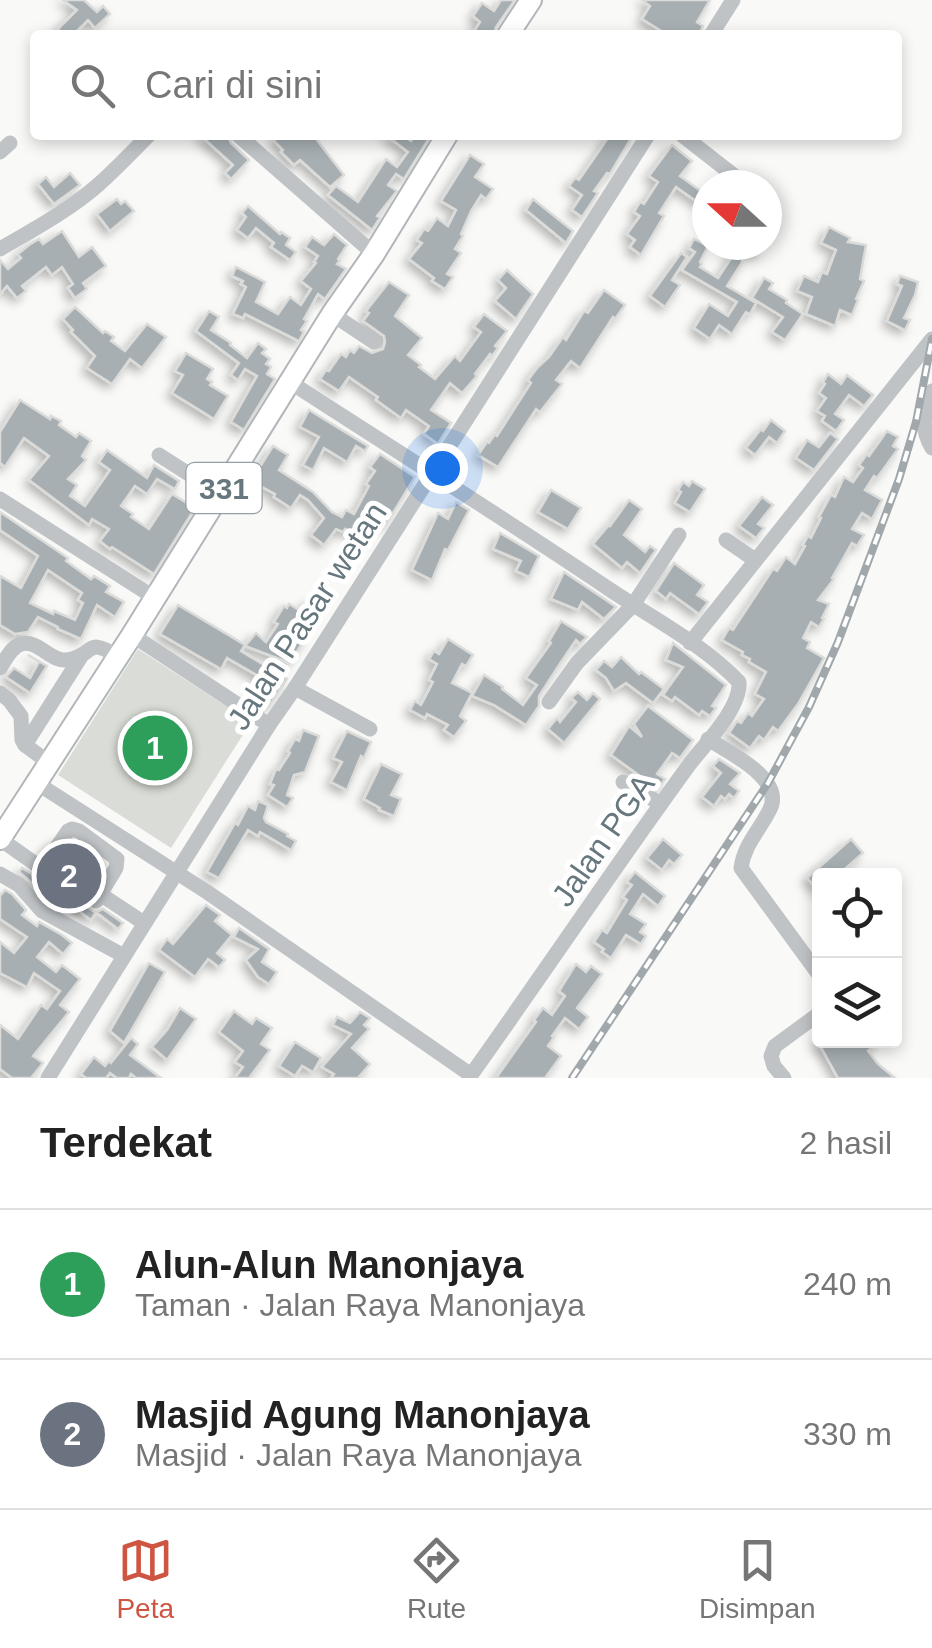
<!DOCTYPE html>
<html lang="id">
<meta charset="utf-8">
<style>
:root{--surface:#fff;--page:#f2f2f2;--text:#222;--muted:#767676;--line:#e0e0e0;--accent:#ce5542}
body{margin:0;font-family:Arial,sans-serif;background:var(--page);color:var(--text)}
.controls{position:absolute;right:30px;bottom:30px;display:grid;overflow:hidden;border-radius:10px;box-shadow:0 5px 15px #0003}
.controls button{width:90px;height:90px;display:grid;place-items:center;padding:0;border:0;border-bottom:2px solid var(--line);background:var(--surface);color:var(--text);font:50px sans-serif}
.compass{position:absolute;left:692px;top:170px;width:90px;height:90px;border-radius:50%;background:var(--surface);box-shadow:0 5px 15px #0003;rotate:291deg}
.you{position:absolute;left:442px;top:468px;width:35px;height:35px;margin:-25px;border:8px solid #fff;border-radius:50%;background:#1a73e8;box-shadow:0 0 0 15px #1a73e833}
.badge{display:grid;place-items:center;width:65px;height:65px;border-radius:50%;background:var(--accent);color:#fff;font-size:32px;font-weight:700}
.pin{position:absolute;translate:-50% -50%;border:5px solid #fff;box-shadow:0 2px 10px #0006}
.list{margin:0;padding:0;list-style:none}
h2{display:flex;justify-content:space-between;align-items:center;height:130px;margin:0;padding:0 40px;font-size:42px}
h2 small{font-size:32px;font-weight:400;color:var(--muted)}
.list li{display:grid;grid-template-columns:65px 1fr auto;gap:30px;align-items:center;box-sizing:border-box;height:150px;padding:0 40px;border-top:2px solid var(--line)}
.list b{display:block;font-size:38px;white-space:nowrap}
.list p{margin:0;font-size:32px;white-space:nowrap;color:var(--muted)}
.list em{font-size:32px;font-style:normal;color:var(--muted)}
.icon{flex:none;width:55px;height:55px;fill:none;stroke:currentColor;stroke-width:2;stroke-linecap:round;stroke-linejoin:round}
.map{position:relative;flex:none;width:932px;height:1078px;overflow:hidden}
.search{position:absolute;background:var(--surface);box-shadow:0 5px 15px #0003;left:30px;right:30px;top:30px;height:110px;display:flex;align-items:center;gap:25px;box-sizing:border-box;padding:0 35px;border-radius:10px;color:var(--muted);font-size:38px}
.sheet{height:430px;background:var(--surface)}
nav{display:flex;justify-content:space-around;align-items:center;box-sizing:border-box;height:140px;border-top:2px solid var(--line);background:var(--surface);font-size:28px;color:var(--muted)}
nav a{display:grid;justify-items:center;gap:5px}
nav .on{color:var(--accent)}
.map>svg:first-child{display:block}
.green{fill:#daddd7}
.building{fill:#a7afb3;stroke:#dbdbd9;stroke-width:2.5;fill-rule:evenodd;filter:url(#shadow)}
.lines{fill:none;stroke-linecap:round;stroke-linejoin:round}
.major-casing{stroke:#b1b6b9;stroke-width:24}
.minor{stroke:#bfc3c6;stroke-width:15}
.major{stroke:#fff;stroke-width:20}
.rail-casing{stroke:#a1a8ac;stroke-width:8}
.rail{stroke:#fff;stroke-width:4;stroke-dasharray:11;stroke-linecap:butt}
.labels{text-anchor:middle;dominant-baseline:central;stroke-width:10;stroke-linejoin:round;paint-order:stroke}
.shield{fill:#fff;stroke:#95a0a5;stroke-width:2.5}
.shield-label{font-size:30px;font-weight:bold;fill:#67777e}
.street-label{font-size:32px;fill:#67777e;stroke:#fff}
</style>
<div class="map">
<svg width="932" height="1078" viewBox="0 0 932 1078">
<defs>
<filter id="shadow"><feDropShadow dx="-4.5" dy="4.5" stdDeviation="5" flood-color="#0004"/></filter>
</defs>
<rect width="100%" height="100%" fill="#f9f9f7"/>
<polygon class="green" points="138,649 251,722 171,848 58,775"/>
<g class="building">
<polygon points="63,0 84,0 97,12 103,6 110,14 95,28 88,20 73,35 64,35 58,29 77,10"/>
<polygon points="501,0 515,0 496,27 494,35 483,35 475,30 480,22 473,16 482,3 494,11"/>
<polygon points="642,0 710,0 697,22 703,26 699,35 668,35 642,19 650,6"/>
<polygon points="200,135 227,135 231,143 249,160 231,179 225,173 233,165"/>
<polygon points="279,135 313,135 344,175 330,187 300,160 294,165 281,152 283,150 274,141"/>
<polygon points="386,135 402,135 411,141 415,135 421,135 428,140 404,179 396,174 388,185 397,191 377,216 380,218 372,230 328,195 336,186 358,202 386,159 397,167 408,152"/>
<polygon points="610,135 633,135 610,174 607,173 594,191 598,193 582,217 572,210 582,195 569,186 575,178 579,180"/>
<polygon points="672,145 692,161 680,176 705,194 699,203 676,187 659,213 664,216 641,255 630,247 635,240 627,234 640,216 634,212 640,202 644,204 658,182 649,176"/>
<polygon points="470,155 484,164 475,177 493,189 486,199 481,195 471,211 461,234 463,236 455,249 461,253 447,274 453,277 445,289 432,281 434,278 409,259 422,243 417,240 424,229 428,231 437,218 448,226 456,210 441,201"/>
<polygon points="70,173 80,185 54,204 38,184 46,177 54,187"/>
<polygon points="117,199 121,204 125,201 134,211 110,231 97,214"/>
<polygon points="533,199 573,231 566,243 526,210"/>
<polygon points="248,206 280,234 281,232 290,238 286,245 296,252 290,260 271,247 274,243 256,228 248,238 237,230 246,217 242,213"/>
<polygon points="829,227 850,238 848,242 866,245 860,279 864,281 856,299 858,300 852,315 840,310 835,326 806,314 812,297 797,291 804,276 818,282 822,272 827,274 836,250 821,243"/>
<polygon points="62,231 79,257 92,247 106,266 83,283 87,289 75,298 68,288 73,284 62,267 52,275 46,267 22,286 26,291 17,298 7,286 0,294 0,260 8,269 21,258 18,254 29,245 39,239 43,244"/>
<polygon points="334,234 347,245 338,259 340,261 337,264 346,269 325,299 318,294 304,319 307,321 301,330 304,332 299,341 245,314 243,318 233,314 246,287 241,284 243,281 232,276 236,267 265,282 256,302 278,314 290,297 301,305 311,289 301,281 316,263 314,262 318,256 305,247 312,237 324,245"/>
<polygon points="694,239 708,246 700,262 702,264 700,267 718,278 738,248 735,245 761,245 757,254 746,250 741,264 727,286 756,303 750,314 746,312 732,334 719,325 710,339 694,328 709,304 728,316 737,302 682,270 695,252 689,248"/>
<polygon points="681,253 687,257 672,280 680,285 665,307 650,296"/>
<polygon points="507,270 533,294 516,319 495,301 506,288 498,280"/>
<polygon points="900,276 918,282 915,295 904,318 910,320 905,330 887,321 902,286 897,284"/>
<polygon points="764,278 773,283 769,289 787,300 786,303 803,314 785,340 772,332 783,317 752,298"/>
<polygon points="389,282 409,295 395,316 422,338 408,355 421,365 419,367 435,379 455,356 460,361 481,332 474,327 484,314 507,331 495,346 498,348 492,356 490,354 475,374 477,376 462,393 450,383 431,410 451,423 438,444 424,434 429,426 406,410 401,418 376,400 378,397 349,377 339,391 320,379 326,370 329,371 341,354 346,357 350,350 354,353 359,346 372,353 383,349 385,342 384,336 363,321 369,313 366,311"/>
<polygon points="604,290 625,305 615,319 613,317 580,368 571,361 556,380 562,384 540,412 536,409 498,467 478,455 487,442 489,443 495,434 497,436 531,383 528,380 538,367 549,357 563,337 566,340 584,311 588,313"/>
<polygon points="75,307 103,333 105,331 114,337 111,341 125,351 147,324 166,337 142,368 130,359 112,384 87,368 95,356 71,332 73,330 63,319"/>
<polygon points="209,311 219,317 211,330 231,343 230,345 247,358 258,343 266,349 262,353 270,359 266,364 271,367 267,374 275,379 244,430 231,422 257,376 245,369 238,380 231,375 239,363 196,331"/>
<polygon points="186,353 213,369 207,379 212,382 210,385 228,396 214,419 172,393 183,375 175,371"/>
<polygon points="828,374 841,384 847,375 873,395 864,406 849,395 835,414 844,420 836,431 822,421 825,416 817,411 826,398 819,393 825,384 823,382"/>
<polygon points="20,400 50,419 51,416 61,421 59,425 76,437 79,433 91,441 82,456 86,460 68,479 77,485 70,496 85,506 110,470 99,462 107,450 147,478 154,465 179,481 175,489 157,479 147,494 135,486 121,506 133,514 131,517 149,529 172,494 195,508 154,574 112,547 110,549 100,541 109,529 92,519 89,525 29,480 49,456 24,438 5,467 0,463 0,432"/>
<polygon points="309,410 368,446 365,451 356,446 347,462 324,448 313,470 303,465 319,437 300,427"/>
<polygon points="771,420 785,431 777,443 769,437 755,455 746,448 761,429 763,431"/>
<polygon points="887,431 898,437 893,446 898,449 877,478 874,476 865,490 882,500 872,519 862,513 852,529 864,535 857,546 852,543 832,578 834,579 818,600 829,604 822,618 824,619 819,627 811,622 803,638 810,642 807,648 824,658 798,704 778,731 773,727 764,740 759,736 750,748 729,733 737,721 741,723 748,713 752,716 764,699 755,694 766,672 749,662 750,659 742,655 743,652 722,640 729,628 733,630 773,569 777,571 786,557 795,564 805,546 803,545 808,536 811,538 821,518 819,517 831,495 835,497 844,477 853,482 863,468 859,465 867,454 869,456"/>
<polygon points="830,433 838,439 814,470 796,458 807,440 819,447"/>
<polygon points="273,446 288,455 279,470 313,492 332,512 342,517 346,510 354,514 369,486 366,484 375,471 370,467 380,454 415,477 385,526 378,522 367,541 345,529 343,532 336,529 324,545 311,535 324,518 308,500 300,495 291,508 274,497 275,494 251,481"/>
<polygon points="692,481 705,489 690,512 675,503 681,492 678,490 683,482 689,486"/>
<polygon points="551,490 581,508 568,529 538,512"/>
<polygon points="762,497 773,505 758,524 764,528 756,538 739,526"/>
<polygon points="629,500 642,509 624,535 645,552 650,546 656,550 640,573 627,562 622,568 593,544 609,525 610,526"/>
<polygon points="456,502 469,510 448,550 445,549 432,580 412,570 438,513 448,519"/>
<path d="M0,512L68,558L66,561L91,579L94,576L110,586L106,592L124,602L115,617L97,605L81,639L58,629V627L38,617L28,632L15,634L0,625V576L21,588L38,556L0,530ZM48,570L82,593L78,600L83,603L75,620L54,611L53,614L30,603Z"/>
<polygon points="500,533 539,556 529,577 516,571 521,561 493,549"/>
<polygon points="674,563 704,585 697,595 708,602 699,614 670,593 666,599 656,591"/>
<polygon points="564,572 603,598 616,607 604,619 582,602 578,610 551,599"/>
<polygon points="309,600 319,611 301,634 306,637 290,663 245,646 256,633 266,642 278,624 274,622 284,606 287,608 289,604 299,610"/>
<polygon points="178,605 245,645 241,651 287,679 269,706 260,701 262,697 252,690 260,677 227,658 221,669 160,634"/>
<polygon points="561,621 587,637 580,644 576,640 561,662 539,696 539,706 526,725 494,705 472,696 484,675 503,687 502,689 523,705 537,685 526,678 551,643 549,641"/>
<polygon points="448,639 473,655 466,666 462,664 452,683 472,693 460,716 466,721 454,737 444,730 448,725 427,714 425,718 410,710 415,701 421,705 433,682 429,680 437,664 429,659 434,651 439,654"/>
<polygon points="673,643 726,685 712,706 716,708 710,716 702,711 699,715 675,697 672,701 663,695 683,667 666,660"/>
<polygon points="28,655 47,666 30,693 6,677 14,668 30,678 39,662"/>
<polygon points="621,657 639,674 641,672 664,689 653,703 626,683 614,691 606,678 596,670 604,661 612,667"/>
<polygon points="578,692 587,700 593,693 600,699 564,743 548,729 557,718 560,722 576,702 571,698"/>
<polygon points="648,706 693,740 680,758 672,753 657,774 665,779 658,789 611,755 629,726 642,737 634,724"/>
<polygon points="303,730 319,736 305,772 294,775 287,795 293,798 287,807 268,795 274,785 270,784 276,769 279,770 290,753 288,751 295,739 299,741"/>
<polygon points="347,731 371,742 364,758 361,756 347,790 331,782 342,762 333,758"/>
<polygon points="719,759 740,773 730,784 739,791 734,798 729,794 725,799 721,796 714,806 702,797 721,773 713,766"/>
<polygon points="381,764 402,774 391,795 401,799 394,816 379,810 380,808 364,799"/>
<polygon points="258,801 268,805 264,818 266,822 288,834 287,836 296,841 291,850 260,832 258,836 248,830 219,878 207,872 235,823 238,825 248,806 255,810"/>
<polygon points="663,839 682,855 674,864 669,860 662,870 647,858"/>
<polygon points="851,839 863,853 837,876 820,876 820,892 807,878"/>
<polygon points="69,850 99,871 82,893 86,896 87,907 95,912 103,909 123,923 118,929 96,912 91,920 62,898 57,905 46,897 51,890 36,878 32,883 19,872 22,868 35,876 44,874 57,867"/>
<polygon points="635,872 665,896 658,906 643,894 630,914 646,924 640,932 646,936 641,944 626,935 611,958 602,952 604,949 594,942 602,930 607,933 627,900 623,897 632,885 627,882"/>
<polygon points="5,890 12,894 26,910 22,915 37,926 39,922 62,935 72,943 63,954 49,942 37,957 56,972 62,965 80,979 60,1005 69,1012 33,1056 43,1063 31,1078 12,1078 0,1069 0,1025 18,1039 41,1005 47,1009 60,991 34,973 27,987 0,973 0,942 14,953 27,937 0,919 0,896"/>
<polygon points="206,905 220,915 215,921 232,935 217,953 225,960 219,967 208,959 195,977 159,950 167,939 173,944"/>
<polygon points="239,928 269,949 262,962 277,972 269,984 258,977 246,960 258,949 234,937"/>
<polygon points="149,963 165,972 124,1043 110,1031"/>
<polygon points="576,964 586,972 591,966 602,974 577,1008 588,1017 579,1029 565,1018 552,1036 554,1037 548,1046 561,1056 545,1078 496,1078 536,1022 534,1020 543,1008 552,1015 565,996 559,991"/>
<polygon points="180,1008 196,1019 167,1060 152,1047 167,1030"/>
<polygon points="234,1011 252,1024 256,1018 272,1028 261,1044 270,1050 249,1078 235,1078 243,1067 235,1062 243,1051 219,1032"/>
<polygon points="360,1012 370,1018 364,1025 369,1029 352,1048 370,1064 358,1078 331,1078 334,1074 322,1067 351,1034 333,1025 337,1017 350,1023"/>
<polygon points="131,1038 138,1044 130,1055 161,1078 136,1078 131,1074 129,1078 117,1078 110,1073 106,1078 86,1078 81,1074 94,1057 105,1066 109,1061 111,1063"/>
<polygon points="817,1040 880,1040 868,1051 878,1064 895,1078 838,1078"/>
<polygon points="295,1042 321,1058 313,1072 302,1066 295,1076 279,1066"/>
</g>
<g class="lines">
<defs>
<g id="major">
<polyline points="508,35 531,0"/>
<polyline points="0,839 132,635 332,314 374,254 447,135"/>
</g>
</defs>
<use href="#major" class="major-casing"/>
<g class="minor">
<polyline points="711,35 733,0"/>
<polyline points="238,135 374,254"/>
<polyline points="682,135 746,185"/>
<polyline points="0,152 10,143"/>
<path d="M0,249C34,229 68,211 98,185C116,169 132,152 149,135"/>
<polyline points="332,314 374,342"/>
<path d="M290,382C396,451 504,518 609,589C652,618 703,644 739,682C741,708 705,744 689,765C614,868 543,974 469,1078"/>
<path d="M932,391C925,414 919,426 932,448"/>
<polyline points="159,455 220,494"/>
<polyline points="0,499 155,598"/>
<polyline points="726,540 755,560"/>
<polyline points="132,635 269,725"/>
<polyline points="690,643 932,339"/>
<path d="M0,668C6,659 11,647 21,644C38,639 50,662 67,660C95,656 85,635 118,657"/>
<polyline points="295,688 370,729"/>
<polyline points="0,693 9,700 21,716 22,740 25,745 48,762"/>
<polyline points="549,702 577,663 633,605 679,535"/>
<path d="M708,739C730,753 787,780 769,811C759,831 744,845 741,868L820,976"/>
<polyline points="25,745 82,655"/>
<polyline points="35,782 207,892 471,1075"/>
<polyline points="623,782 661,804"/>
<polyline points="0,839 37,865 48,860 68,831 72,829 79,831 117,859 116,868 96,901"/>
<polyline points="0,874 19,885 42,911 124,956"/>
<polyline points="100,894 144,923"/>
<polyline points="48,1078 269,725 295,688 648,135"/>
<polyline points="784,1078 774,1066 771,1056 775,1046 820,1013"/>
</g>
<use href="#major" class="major"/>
<defs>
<polyline id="rail" points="572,1078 768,783 809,707 838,642 899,479 916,422 932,339"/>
</defs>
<use href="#rail" class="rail-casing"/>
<use href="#rail" class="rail"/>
</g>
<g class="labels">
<rect class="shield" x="186.5" y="463" width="75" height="50" rx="8"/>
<g class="shield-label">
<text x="224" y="488">331</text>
</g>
<g class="street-label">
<text transform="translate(307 616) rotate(-57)">Jalan Pasar wetan</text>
<text transform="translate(603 840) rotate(-55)">Jalan PGA</text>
</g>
</g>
</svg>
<div class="controls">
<button><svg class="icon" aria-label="locate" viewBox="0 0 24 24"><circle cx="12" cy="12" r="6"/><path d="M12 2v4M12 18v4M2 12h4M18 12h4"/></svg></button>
<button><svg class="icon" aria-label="layers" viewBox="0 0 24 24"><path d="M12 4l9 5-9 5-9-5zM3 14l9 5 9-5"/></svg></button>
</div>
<svg class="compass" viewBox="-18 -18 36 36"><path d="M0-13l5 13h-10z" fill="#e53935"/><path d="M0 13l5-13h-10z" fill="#767676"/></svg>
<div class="you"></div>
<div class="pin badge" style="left:155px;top:748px;background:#2e9e5b">1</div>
<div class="pin badge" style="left:69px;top:876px;background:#6b7280">2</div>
<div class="search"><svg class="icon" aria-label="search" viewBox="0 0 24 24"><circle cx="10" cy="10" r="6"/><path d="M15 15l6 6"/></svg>Cari di sini</div>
</div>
<section class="sheet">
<h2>Terdekat<small>2 hasil</small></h2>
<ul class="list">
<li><span class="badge" style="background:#2e9e5b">1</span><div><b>Alun-Alun Manonjaya</b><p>Taman · Jalan Raya Manonjaya</p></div><em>240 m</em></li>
<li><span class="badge" style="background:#6b7280">2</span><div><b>Masjid Agung Manonjaya</b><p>Masjid · Jalan Raya Manonjaya</p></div><em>330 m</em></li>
</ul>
</section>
<nav>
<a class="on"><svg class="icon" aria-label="map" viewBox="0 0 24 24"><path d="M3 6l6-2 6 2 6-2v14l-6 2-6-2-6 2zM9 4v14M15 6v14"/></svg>Peta</a>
<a><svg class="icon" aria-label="directions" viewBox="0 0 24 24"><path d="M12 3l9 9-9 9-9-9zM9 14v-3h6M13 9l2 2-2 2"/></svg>Rute</a>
<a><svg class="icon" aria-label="saved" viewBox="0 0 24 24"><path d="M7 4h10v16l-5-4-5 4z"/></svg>Disimpan</a>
</nav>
